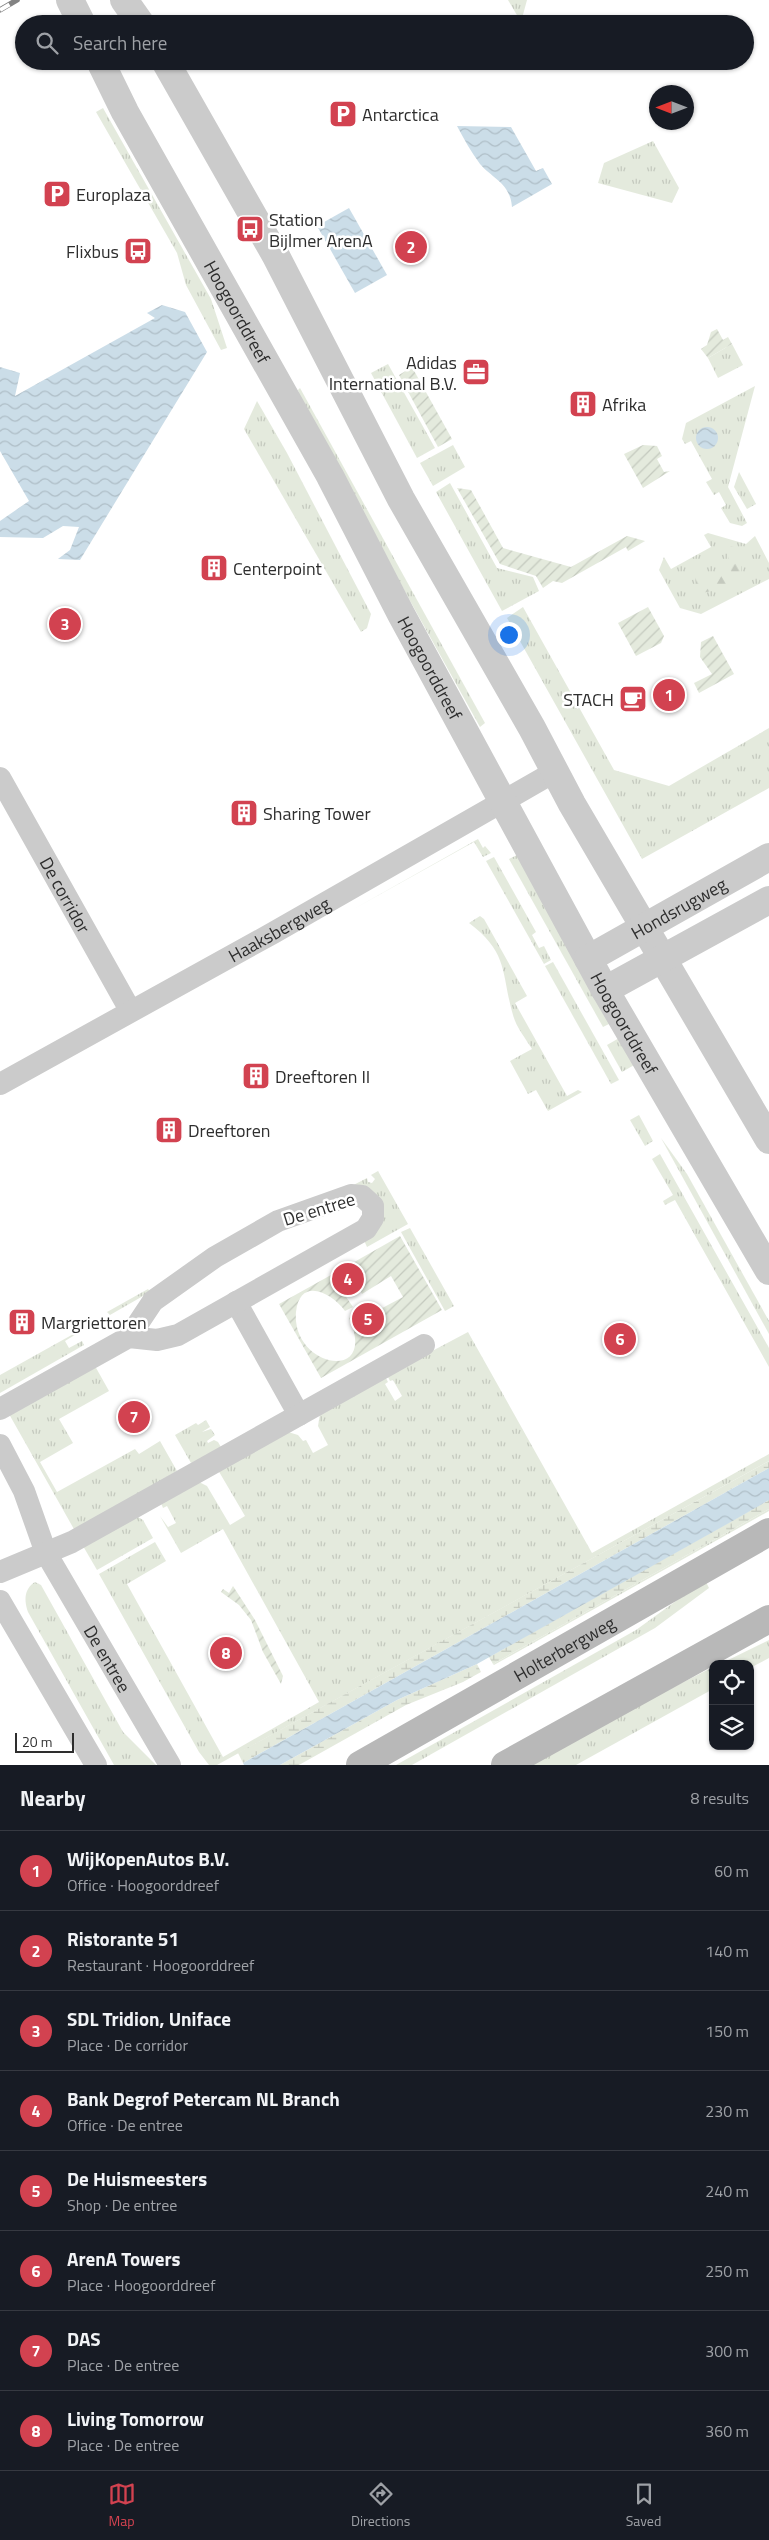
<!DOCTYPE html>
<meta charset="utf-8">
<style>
:root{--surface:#171b24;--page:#242831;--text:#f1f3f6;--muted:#9ea1a6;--line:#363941;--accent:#d24250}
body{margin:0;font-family:"Titillium Web",sans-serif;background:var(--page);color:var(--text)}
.controls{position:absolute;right:15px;bottom:15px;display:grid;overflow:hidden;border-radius:10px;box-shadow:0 1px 4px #0004}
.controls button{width:45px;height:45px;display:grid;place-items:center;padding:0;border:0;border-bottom:1px solid var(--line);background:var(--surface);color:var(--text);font:25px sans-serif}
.compass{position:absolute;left:649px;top:85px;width:45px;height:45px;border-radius:50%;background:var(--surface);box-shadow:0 1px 4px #0004;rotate:270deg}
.scale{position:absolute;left:15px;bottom:12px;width:59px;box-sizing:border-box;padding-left:5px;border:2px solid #2e2e2e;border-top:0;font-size:14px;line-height:18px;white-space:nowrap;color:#2e2e2e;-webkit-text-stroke:4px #fff;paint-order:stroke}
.you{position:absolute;left:508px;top:634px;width:18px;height:18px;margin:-12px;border:4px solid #fff;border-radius:50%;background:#1a73e8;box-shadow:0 0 0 8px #1a73e833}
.badge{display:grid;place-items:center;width:32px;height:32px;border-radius:50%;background:var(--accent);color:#fff;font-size:16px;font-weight:700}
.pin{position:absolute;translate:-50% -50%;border:2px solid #fff;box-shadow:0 1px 5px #0006}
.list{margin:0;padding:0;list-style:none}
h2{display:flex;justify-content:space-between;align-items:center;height:65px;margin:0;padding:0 20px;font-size:21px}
h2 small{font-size:16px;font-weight:400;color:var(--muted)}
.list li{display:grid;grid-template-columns:32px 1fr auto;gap:15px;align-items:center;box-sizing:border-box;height:80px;padding:0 20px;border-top:1px solid var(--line)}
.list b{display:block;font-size:19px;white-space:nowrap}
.list p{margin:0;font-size:16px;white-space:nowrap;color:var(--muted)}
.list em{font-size:16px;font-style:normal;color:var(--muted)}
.icon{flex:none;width:28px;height:28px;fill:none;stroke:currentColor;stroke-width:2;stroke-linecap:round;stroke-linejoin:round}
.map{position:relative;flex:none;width:769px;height:1765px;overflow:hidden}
.search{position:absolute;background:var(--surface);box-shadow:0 1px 4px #0004;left:15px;right:15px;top:15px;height:55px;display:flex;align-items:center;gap:12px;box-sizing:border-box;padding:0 18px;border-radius:28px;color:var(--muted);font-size:19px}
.sheet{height:705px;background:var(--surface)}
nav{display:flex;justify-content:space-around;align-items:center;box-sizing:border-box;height:70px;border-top:1px solid var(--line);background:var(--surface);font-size:14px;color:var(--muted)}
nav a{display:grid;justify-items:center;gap:2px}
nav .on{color:var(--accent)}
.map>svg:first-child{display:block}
.grass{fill:url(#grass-tufts)}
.forest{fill:url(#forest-firs)}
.wetland{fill:url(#wetland-marsh)}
.garden{fill:url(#garden-furrows)}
.water{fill:url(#water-waves)}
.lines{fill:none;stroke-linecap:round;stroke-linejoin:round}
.minor{stroke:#cbcbcb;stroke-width:22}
.tertiary{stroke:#cbcbcb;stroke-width:28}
.secondary{stroke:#b8b8b8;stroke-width:28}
.rail-casing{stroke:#838383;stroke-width:5.5}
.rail{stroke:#fff;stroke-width:4;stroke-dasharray:11;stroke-linecap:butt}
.labels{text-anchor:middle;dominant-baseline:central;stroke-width:5;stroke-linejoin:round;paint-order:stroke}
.poi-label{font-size:18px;fill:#2e2e2e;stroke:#fff;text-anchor:start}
.street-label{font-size:18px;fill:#2e2e2e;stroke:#fff}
</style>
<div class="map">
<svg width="769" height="1765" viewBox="0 0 769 1765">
<defs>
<pattern id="grass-tufts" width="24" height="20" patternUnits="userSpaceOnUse" patternTransform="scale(1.25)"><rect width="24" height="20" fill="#e4eadd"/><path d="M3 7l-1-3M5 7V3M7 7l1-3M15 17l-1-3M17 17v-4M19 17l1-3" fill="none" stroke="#c4c9be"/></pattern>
<pattern id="forest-firs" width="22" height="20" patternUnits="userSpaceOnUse" patternTransform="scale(1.25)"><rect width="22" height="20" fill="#e4eadd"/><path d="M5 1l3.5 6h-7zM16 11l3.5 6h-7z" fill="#c4c9be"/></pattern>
<pattern id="wetland-marsh" width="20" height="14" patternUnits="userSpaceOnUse" patternTransform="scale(1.25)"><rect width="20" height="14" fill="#e4eadd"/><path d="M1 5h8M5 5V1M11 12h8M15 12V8" fill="none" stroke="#c4c9be"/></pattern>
<pattern id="garden-furrows" width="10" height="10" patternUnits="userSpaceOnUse" patternTransform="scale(1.25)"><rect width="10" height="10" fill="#e4eadd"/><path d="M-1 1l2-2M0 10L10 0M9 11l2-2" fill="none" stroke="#c4c9be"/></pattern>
<pattern id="water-waves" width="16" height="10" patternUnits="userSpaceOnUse" patternTransform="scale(1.25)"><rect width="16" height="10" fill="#cbdde8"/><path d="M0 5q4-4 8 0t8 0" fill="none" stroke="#afbec7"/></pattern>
</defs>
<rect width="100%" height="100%" fill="#fff"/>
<g class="grass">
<polygon points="508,0 527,0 521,22"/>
<polygon points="103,108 211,299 227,348 221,350 186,285 177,253 96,112"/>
<polygon points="653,141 679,188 672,203 598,183 604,163"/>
<polygon points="732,344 743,365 718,378 708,358"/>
<polygon points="388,364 435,448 417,458 371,373"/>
<polygon points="755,386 728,487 747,523 742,526 730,523 721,508 726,505 719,492 714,495 706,482 712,479 691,441 685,444 682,439 686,423"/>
<polygon points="300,388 485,723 480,727 302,406 298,390"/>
<polygon points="257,401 287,453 371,614 367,628 361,632 244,429"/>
<polygon points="453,445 465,467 433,486 420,463"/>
<polygon points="739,472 756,504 747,509 734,487"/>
<polygon points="450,483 497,568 533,577 539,591 502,611 436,492"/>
<polygon points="708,533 746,544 755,536 769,563 769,579 701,614 680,608 659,570 664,557 671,569 711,547 704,535"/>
<polygon points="523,607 614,770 669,786 769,728 769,788 642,859 507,618"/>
<polygon points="478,839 483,848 485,846 491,853 483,857 474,842 352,910"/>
<polygon points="519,854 613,1022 603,1027 509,859"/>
<polygon points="494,857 536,932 532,935 539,948 544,946 551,960 544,964 486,861"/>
<path d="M480,916L484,919L527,996L515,1003L567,1096L578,1090L582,1092L548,1111L536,1090L528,1094L510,1061L532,1049C526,1039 516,1027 513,1015C501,973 509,953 469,923Z"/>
<polygon points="553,962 619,1080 611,1084 545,966"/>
<polygon points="621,1037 636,1064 622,1072 607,1045"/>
<polygon points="639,1115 653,1141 645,1146 630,1120"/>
<polygon points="661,1138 687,1174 769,1321 769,1334"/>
<polygon points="660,1154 769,1348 769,1367 675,1200 665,1205 663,1201 673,1195 652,1159"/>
<polygon points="378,1171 408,1224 367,1247 362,1236 379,1216 338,1193 367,1178 368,1182 372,1183 375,1179 371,1175"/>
<polygon points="410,1228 454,1306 445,1311 401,1232"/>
<polygon points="148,1289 150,1292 110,1315 107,1312"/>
<polygon points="77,1332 78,1333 65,1341 69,1348 82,1341 84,1345 0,1393 0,1375"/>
<polygon points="468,1332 592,1553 769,1454 769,1461 217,1765 209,1765 199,1752 99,1574 155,1542 166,1561 127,1584 223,1757 319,1702 223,1529 181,1553 160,1516 168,1527 176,1523 167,1506 163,1508 161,1503 199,1482 207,1486 230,1525 245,1516 218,1470 288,1432 298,1435 303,1441 306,1440 313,1453 328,1445 318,1426 320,1414 385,1376 388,1382 385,1384 395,1401 402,1396 393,1380 390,1381 387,1375"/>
<polygon points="95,1366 109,1391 59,1419 73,1443 40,1462 57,1492 135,1449 139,1454 160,1441 177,1471 75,1531 9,1414"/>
<polygon points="206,1420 210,1427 202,1432 211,1429 215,1435 207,1441 208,1443 214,1440 218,1442 222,1449 191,1463 175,1435 196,1423 198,1425"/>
<polygon points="769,1509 769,1511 494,1665 493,1664"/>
<polygon points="138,1517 143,1520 153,1538 97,1570 83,1546"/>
<polygon points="705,1580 709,1588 655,1628 412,1765 396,1765 636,1630"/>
<path d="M35,1582L41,1585L123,1732L156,1765H114L28,1612C24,1600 24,1589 35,1582Z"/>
<polygon points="769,1640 769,1658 750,1668 750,1664 720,1664"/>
<polygon points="713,1667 713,1689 576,1765 521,1765"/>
</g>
<polygon class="forest" points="726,545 742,549 741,584 698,594 695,577 731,572"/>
<g class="wetland">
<polygon points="769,1461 769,1468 243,1763 238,1753"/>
<polygon points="769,1500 769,1509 493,1664 489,1657"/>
<polygon points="477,1664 481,1672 463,1682 406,1705 299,1765 280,1765 397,1700"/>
</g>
<g class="garden">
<polygon points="717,329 723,340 728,337 732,344 708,358 701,349 707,345 711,332"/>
<polygon points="412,367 452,439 438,447 399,375"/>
<polygon points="643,445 657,446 662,456 657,459 664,472 670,471 643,488 624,454"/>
<polygon points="457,488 471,490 503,548 571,567 627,536 645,541 628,551 626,547 562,583 553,581 543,588 536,576 500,564"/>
<polygon points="648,607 664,636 661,643 636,656 618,623"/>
<polygon points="713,636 734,674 699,693 694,683 712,674 700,657 701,642"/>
<path d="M400,1236L442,1310L321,1378L279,1304L331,1275L353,1307L345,1311C332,1293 300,1276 296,1312C291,1368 379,1384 349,1318L358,1313L365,1324L370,1325L373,1322L371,1314L403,1297L391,1276L362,1294L349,1265Z"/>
<polygon points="233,1586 255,1620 283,1676 281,1684 263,1652 251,1620 239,1605 221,1592 223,1589 229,1593"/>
</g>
<g class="water">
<path d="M457,126L511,127L536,171L543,168L552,184L512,207C510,183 493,179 480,164C471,152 464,139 457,126Z"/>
<polygon points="349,208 387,275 355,293 317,226"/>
<polygon points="162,305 185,312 207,352 80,560 58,559 70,550 79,527 63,526 43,538 0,537 0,521 29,501 0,451 0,367 20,373 15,396 155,318 147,313"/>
<circle cx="707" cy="438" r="11"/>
<polygon points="769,1468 769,1500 729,1523 477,1664 397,1700 280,1765 244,1765 243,1763"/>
</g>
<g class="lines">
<g class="minor">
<path id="s1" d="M0,778L130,1010"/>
<path id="s2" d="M0,1084L273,933L556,771"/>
<polyline points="236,1302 299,1415"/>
<polyline points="0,1409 129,1337 153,1301 215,1257 278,1221 351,1195 362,1196 373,1206 373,1218 366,1229 178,1335 157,1340 129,1337"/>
<path id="s3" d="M0,1445L24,1491L46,1553L170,1765"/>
<polyline points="0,1572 72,1542 424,1345"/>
<polyline points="0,1601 96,1765"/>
</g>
<g class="tertiary">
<polyline points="70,0 82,24"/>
<polyline points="124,0 141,24"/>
<path id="s4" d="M100,61L125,112L330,476L401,614L605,990L769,1271"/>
<polyline points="165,61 276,256 401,499 532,728 572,804 769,1140"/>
<path id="s5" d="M588,959L769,857"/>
<polyline points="605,990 769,900"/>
</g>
<g class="secondary">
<path id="s6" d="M360,1765L769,1532"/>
<polyline points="505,1765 769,1619"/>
</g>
<defs>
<polyline id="rail" points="0,10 17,0"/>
</defs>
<use href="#rail" class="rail-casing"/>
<use href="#rail" class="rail"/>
</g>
<defs>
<symbol id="parking-square" viewBox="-11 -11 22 22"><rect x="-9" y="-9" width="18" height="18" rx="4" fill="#d24250" stroke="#fff"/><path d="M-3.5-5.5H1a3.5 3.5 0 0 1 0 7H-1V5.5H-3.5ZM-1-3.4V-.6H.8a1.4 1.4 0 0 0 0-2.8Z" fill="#fff"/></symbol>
<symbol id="bus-square" viewBox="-11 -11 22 22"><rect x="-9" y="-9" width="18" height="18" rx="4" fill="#d24250" stroke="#fff"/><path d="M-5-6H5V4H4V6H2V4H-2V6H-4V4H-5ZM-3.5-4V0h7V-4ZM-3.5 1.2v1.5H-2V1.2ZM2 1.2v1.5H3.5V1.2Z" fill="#fff"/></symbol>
<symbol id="office-square" viewBox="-11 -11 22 22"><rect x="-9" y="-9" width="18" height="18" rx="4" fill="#d24250" stroke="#fff"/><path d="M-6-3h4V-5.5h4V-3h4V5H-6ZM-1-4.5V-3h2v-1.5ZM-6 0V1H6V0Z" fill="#fff"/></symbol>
<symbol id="building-square" viewBox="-11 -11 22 22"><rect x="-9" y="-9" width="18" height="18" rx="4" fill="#d24250" stroke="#fff"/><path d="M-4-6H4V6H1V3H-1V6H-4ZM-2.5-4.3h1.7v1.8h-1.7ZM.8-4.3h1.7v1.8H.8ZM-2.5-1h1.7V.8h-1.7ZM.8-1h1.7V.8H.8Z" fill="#fff"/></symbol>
<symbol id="cafe-square" viewBox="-11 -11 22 22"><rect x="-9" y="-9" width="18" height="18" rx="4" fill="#d24250" stroke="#fff"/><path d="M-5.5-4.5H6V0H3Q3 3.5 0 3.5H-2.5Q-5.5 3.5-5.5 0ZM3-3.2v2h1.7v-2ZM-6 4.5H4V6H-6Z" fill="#fff"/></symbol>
</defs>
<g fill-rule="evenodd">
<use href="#parking-square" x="327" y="98" width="32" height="32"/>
<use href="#parking-square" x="41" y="178" width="32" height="32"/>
<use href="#bus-square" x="234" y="213" width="32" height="32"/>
<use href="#bus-square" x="122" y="235" width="32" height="32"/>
<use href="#office-square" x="460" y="356" width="32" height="32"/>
<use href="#building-square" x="567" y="388" width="32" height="32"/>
<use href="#building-square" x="198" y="552" width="32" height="32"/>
<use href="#cafe-square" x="617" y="683" width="32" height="32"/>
<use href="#building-square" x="228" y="797" width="32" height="32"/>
<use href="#building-square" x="240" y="1060" width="32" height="32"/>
<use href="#building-square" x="153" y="1114" width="32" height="32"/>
<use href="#building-square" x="6" y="1306" width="32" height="32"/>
</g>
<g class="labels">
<g class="poi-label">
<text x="362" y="114">Antarctica</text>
<text x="76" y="194">Europlaza</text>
<text x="269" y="219">Station<tspan x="269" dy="21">Bijlmer ArenA</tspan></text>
<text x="119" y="251" text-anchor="end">Flixbus</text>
<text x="457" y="362" text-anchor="end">Adidas<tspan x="457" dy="21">International B.V.</tspan></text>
<text x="602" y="404">Afrika</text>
<text x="233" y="568">Centerpoint</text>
<text x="614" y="699" text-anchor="end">STACH</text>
<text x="263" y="813">Sharing Tower</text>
<text x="275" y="1076">Dreeftoren II</text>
<text x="188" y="1130">Dreeftoren</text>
<text x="41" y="1322">Margriettoren</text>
</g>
<g class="street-label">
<text stroke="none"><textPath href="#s4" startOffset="286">Hoogoorddreef</textPath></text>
<text stroke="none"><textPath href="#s4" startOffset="691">Hoogoorddreef</textPath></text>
<text stroke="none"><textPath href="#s1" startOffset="134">De corridor</textPath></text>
<text stroke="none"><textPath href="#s5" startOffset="104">Hondsrugweg</textPath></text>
<text stroke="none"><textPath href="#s2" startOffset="319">Haaksbergweg</textPath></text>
<text stroke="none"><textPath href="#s4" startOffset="1096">Hoogoorddreef</textPath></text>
<text transform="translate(319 1209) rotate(-17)">De entree</text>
<text stroke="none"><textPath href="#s6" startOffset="235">Holterbergweg</textPath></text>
<text stroke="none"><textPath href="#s3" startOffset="240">De entree</textPath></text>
</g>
</g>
</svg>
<div class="controls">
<button><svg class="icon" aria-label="locate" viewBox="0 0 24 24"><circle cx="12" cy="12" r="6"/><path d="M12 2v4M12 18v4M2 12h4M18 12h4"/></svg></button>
<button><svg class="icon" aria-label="layers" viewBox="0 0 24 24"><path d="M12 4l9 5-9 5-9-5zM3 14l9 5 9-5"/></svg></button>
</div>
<svg class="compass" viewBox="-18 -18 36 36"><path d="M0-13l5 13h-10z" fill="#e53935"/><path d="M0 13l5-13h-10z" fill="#9ea1a6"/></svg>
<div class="scale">20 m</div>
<div class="you"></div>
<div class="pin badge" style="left:669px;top:695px">1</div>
<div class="pin badge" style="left:411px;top:247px">2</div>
<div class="pin badge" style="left:65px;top:624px">3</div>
<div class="pin badge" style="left:348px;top:1279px">4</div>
<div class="pin badge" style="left:368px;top:1319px">5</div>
<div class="pin badge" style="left:620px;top:1339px">6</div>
<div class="pin badge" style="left:134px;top:1417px">7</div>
<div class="pin badge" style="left:226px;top:1653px">8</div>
<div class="search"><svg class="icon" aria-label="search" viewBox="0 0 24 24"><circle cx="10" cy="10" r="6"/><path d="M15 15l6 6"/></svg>Search here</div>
</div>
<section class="sheet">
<h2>Nearby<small>8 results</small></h2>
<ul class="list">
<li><span class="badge">1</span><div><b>WijKopenAutos B.V.</b><p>Office · Hoogoorddreef</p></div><em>60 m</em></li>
<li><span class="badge">2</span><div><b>Ristorante 51</b><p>Restaurant · Hoogoorddreef</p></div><em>140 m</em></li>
<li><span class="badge">3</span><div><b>SDL Tridion, Uniface</b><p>Place · De corridor</p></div><em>150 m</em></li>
<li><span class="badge">4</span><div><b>Bank Degrof Petercam NL Branch</b><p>Office · De entree</p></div><em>230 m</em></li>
<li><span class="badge">5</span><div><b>De Huismeesters</b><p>Shop · De entree</p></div><em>240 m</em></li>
<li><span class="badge">6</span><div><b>ArenA Towers</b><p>Place · Hoogoorddreef</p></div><em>250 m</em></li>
<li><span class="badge">7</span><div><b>DAS</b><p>Place · De entree</p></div><em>300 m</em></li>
<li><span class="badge">8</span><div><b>Living Tomorrow</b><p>Place · De entree</p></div><em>360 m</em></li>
</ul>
</section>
<nav>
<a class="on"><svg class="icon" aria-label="map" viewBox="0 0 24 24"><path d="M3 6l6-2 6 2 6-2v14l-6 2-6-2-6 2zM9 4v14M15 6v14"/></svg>Map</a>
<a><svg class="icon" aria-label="directions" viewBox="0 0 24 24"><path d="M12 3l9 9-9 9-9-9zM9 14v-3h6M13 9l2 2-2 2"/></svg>Directions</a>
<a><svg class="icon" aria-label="saved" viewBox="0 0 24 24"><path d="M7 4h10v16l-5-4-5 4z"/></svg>Saved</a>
</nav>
